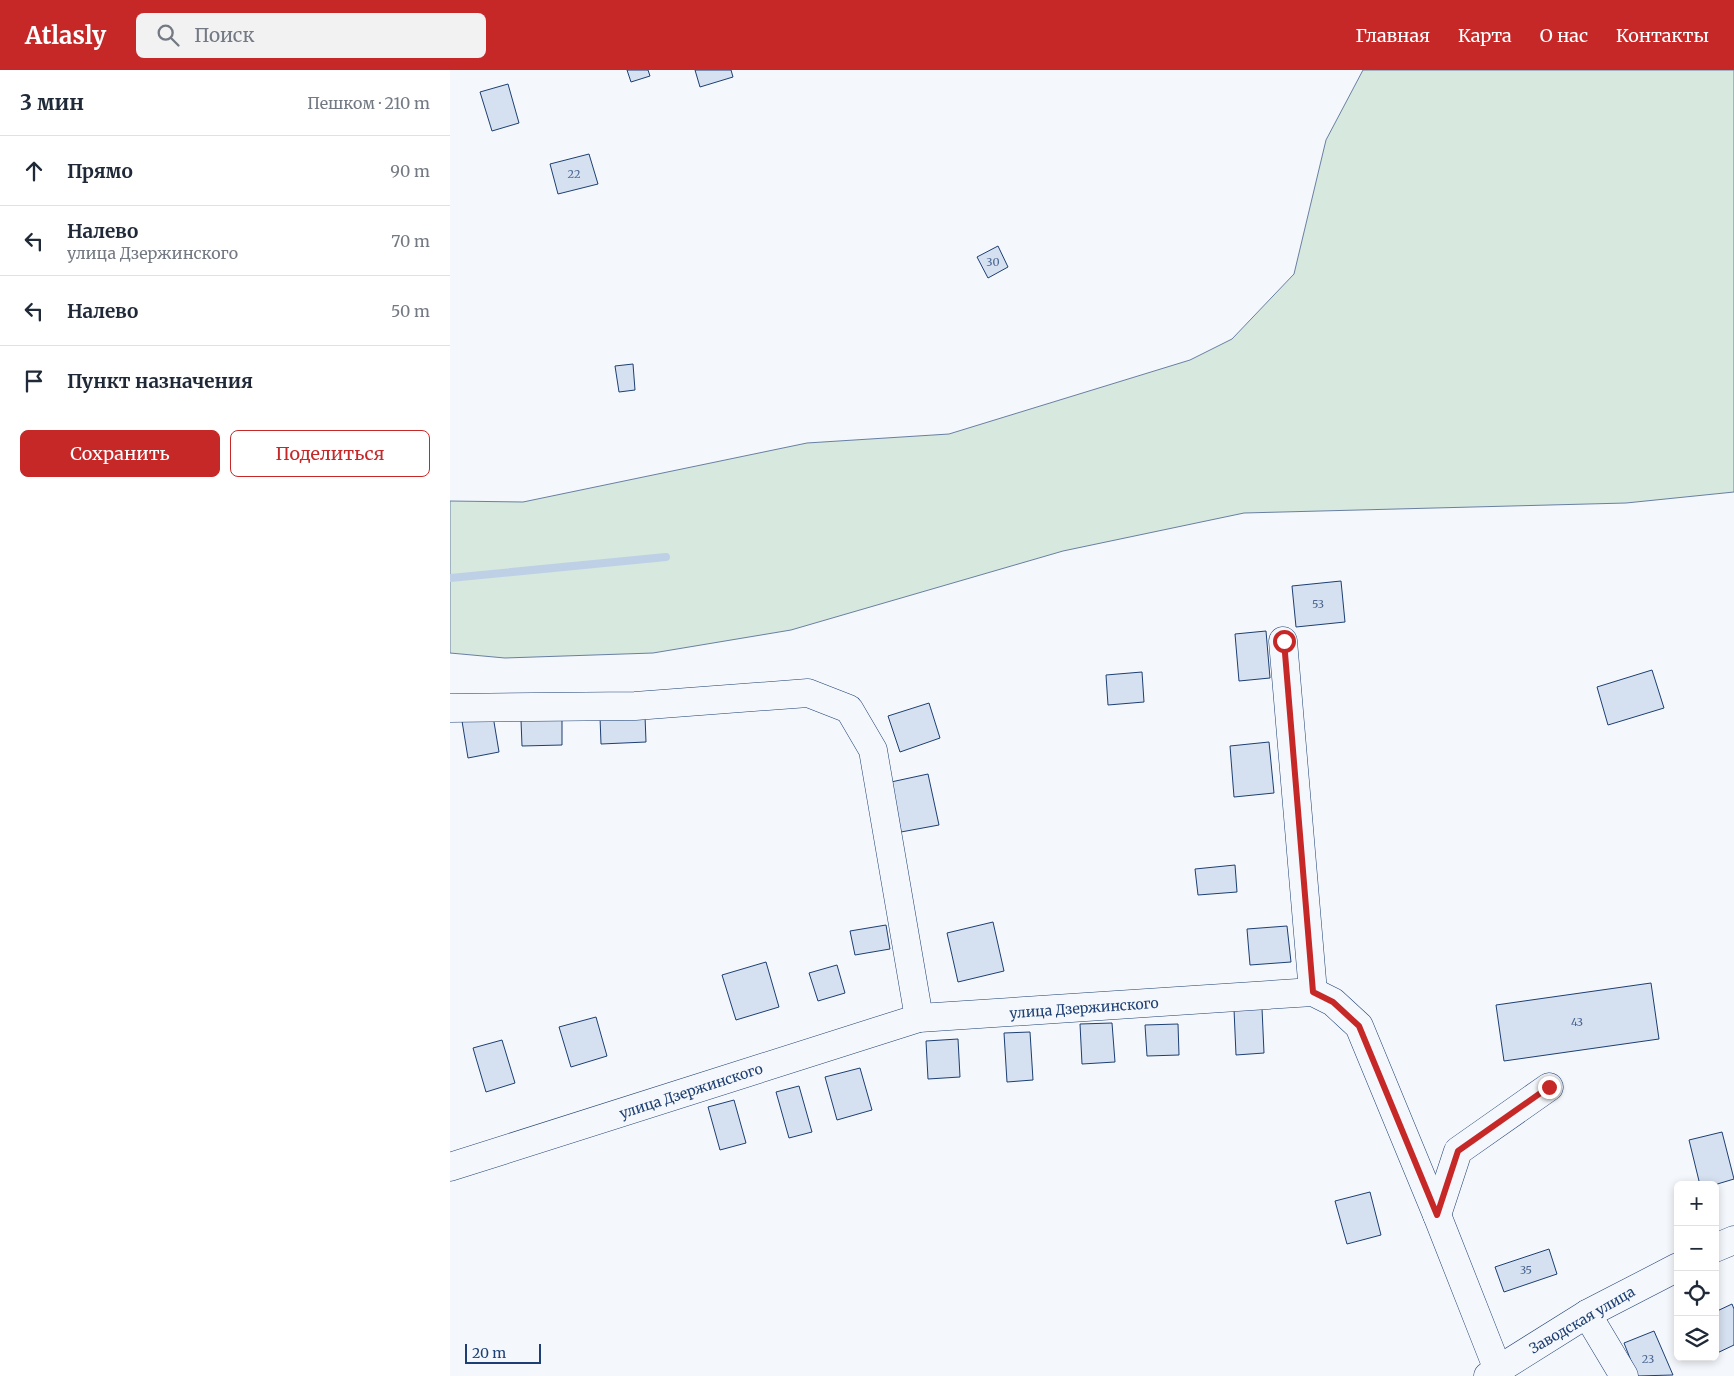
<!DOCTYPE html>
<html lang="ru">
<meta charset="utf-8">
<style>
:root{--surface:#fff;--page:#f2f2f3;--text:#1f2937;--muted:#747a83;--line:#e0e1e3;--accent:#c62828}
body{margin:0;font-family:Merriweather,serif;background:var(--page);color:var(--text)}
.controls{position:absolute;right:15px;bottom:15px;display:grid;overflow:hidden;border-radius:8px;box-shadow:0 2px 8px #0003}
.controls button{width:45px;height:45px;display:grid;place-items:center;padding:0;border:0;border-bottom:1px solid var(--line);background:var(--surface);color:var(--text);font:25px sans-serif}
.scale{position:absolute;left:15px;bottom:12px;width:76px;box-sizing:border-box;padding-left:5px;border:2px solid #1d3f73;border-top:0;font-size:14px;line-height:18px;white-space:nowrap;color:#1d3f73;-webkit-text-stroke:4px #f4f7fb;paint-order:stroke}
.stop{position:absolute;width:15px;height:15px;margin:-11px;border:4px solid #c62828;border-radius:50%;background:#fff}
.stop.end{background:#c62828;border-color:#fff;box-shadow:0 1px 5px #0008}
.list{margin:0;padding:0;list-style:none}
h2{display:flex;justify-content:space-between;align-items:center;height:65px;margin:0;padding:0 20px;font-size:21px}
h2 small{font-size:16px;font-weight:400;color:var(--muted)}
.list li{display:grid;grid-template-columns:32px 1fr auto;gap:15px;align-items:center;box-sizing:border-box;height:70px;padding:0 20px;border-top:1px solid var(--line)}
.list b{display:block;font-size:19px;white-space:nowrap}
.list p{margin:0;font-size:16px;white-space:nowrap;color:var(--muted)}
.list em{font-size:16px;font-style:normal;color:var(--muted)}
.actions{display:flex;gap:10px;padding:15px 20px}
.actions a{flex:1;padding:11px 0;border:1px solid var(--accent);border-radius:8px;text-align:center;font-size:18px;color:var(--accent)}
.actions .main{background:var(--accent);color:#fff}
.icon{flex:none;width:28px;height:28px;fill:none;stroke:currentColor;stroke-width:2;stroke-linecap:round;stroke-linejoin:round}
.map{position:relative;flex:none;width:1284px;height:1306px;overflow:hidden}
header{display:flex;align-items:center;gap:30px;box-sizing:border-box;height:70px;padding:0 25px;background:var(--accent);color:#fff}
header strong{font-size:24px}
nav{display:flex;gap:28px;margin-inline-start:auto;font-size:18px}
.search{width:350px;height:45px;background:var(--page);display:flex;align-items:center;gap:12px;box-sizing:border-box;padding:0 18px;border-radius:8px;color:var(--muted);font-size:19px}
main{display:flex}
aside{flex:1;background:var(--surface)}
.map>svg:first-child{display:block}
.green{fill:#d7e8df;stroke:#687fa3}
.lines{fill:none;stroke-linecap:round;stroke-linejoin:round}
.stream{stroke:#bed0e5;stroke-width:8}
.building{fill:#d5e0f0;stroke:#1d3f73}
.minor-casing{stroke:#1d3f73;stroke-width:29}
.minor{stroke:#f4f7fb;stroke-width:28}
.route{stroke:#c62828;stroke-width:6}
.labels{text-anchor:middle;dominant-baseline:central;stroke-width:4;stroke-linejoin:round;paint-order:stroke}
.number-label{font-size:11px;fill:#4b6792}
.street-label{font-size:14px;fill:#1d3f73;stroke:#f4f7fb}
</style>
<header>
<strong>Atlasly</strong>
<div class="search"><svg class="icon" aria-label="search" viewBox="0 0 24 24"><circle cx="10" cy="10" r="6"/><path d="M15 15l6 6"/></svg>Поиск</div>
<nav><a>Главная</a><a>Карта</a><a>О нас</a><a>Контакты</a></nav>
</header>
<main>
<aside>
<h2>3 мин<small>Пешком · 210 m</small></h2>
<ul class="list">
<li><svg class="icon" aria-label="ahead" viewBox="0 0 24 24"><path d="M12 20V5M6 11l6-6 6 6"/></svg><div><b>Прямо</b></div><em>90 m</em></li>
<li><svg class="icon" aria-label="left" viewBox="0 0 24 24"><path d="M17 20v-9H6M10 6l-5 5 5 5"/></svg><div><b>Налево</b><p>улица Дзержинского</p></div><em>70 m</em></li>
<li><svg class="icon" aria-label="left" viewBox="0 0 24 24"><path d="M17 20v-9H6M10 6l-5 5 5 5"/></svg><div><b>Налево</b></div><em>50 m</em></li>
<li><svg class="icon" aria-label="arrive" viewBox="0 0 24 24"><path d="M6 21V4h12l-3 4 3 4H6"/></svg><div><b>Пункт назначения</b></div></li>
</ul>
<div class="actions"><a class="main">Сохранить</a><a>Поделиться</a></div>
</aside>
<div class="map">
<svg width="1284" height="1306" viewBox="0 0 1284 1306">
<rect width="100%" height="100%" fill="#f4f7fb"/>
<polygon class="green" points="913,0 1284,0 1284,422 1176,433 794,443 613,481 341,560 203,583 55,588 0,583 0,431 73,432 357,373 499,364 740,290 782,269 844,204 876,70"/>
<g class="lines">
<polyline class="stream" points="0,508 216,487"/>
</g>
<g class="building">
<polygon points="177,0 198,0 200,6 181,12"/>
<polygon points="245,0 281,0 283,7 250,17"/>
<polygon points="58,14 69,53 42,61 30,22"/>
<polygon points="139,84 148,114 108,124 100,94"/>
<polygon points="548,176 558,197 538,208 527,187"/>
<polygon points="183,294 185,320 169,322 165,296"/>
<polygon points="891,511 895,552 846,557 842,516"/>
<polygon points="816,561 820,608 789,611 785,564"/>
<polygon points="1202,600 1214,638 1158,655 1147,617"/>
<polygon points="692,602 694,632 658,635 656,605"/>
<polygon points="479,633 490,668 450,682 438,646"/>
<polygon points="43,646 49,682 18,688 12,651"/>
<polygon points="195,646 196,672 151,674 150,647"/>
<polygon points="112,649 112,675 72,676 71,650"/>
<polygon points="819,672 824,723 784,727 780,676"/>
<polygon points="478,704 489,755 451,762 441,712"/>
<polygon points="785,795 787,822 748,825 745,799"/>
<polygon points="543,852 554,901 508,912 497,863"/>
<polygon points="436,855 440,879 405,885 400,861"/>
<polygon points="837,856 841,892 800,895 797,859"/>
<polygon points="316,892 329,937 286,950 272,905"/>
<polygon points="387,895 395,923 368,931 359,903"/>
<polygon points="1201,913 1209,969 1054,991 1046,935"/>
<polygon points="812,938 814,983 786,985 784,939"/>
<polygon points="146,947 157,986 121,997 109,957"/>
<polygon points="662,953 665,992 632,994 630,954"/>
<polygon points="728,954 729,985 697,986 695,955"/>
<polygon points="580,962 583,1010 557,1012 554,963"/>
<polygon points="508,969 510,1007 478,1009 476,971"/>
<polygon points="52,970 65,1013 36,1022 23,978"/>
<polygon points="410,998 422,1040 387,1050 375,1007"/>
<polygon points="349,1016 362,1062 339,1068 326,1022"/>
<polygon points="284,1030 296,1073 270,1080 258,1037"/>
<polygon points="1272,1062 1284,1109 1264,1115 1250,1115 1239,1070"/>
<polygon points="920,1122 931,1165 897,1174 885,1131"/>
<polygon points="1099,1179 1107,1204 1054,1222 1045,1197"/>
<polygon points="1282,1234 1284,1239 1284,1275 1265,1284 1265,1242"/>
<polygon points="1204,1261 1223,1305 1187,1306 1174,1273"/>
</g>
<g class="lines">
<defs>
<g id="minor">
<polyline points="833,571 863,922"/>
<polyline points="0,638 185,636 358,623 399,639 423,680 469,948"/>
<polyline points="0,1097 469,948 863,922 883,932 909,956 987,1145 1048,1300"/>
<polyline points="987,1145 1008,1081 1099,1017"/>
<polyline points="1265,1178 1284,1170"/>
<polyline points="1137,1244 1174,1306"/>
<polyline points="1038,1306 1137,1244 1228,1197"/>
</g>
</defs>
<use href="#minor" class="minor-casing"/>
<use href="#minor" class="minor"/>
</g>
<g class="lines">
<polyline class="route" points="834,571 863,922 883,932 909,956 987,1145 1008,1081 1099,1017"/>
</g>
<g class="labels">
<g class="number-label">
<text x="124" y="104">22</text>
<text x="543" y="192">30</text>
<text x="868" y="534">53</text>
<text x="1127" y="952">43</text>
<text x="1076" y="1200">35</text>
<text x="1198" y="1289">23</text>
</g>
<g class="street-label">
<text transform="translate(634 938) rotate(-4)">улица Дзержинского</text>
<text transform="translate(241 1021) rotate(-18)">улица Дзержинского</text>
<text transform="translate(1132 1250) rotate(-30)">Заводская улица</text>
</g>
</g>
</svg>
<div class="controls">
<button>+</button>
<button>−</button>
<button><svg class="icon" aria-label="locate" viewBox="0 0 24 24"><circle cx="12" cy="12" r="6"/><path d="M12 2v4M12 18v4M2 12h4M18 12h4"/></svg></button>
<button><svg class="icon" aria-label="layers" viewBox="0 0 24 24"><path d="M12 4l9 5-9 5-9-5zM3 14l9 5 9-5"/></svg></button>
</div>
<div class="scale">20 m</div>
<div class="stop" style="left:834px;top:571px"></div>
<div class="stop end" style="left:1099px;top:1017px"></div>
</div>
</main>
